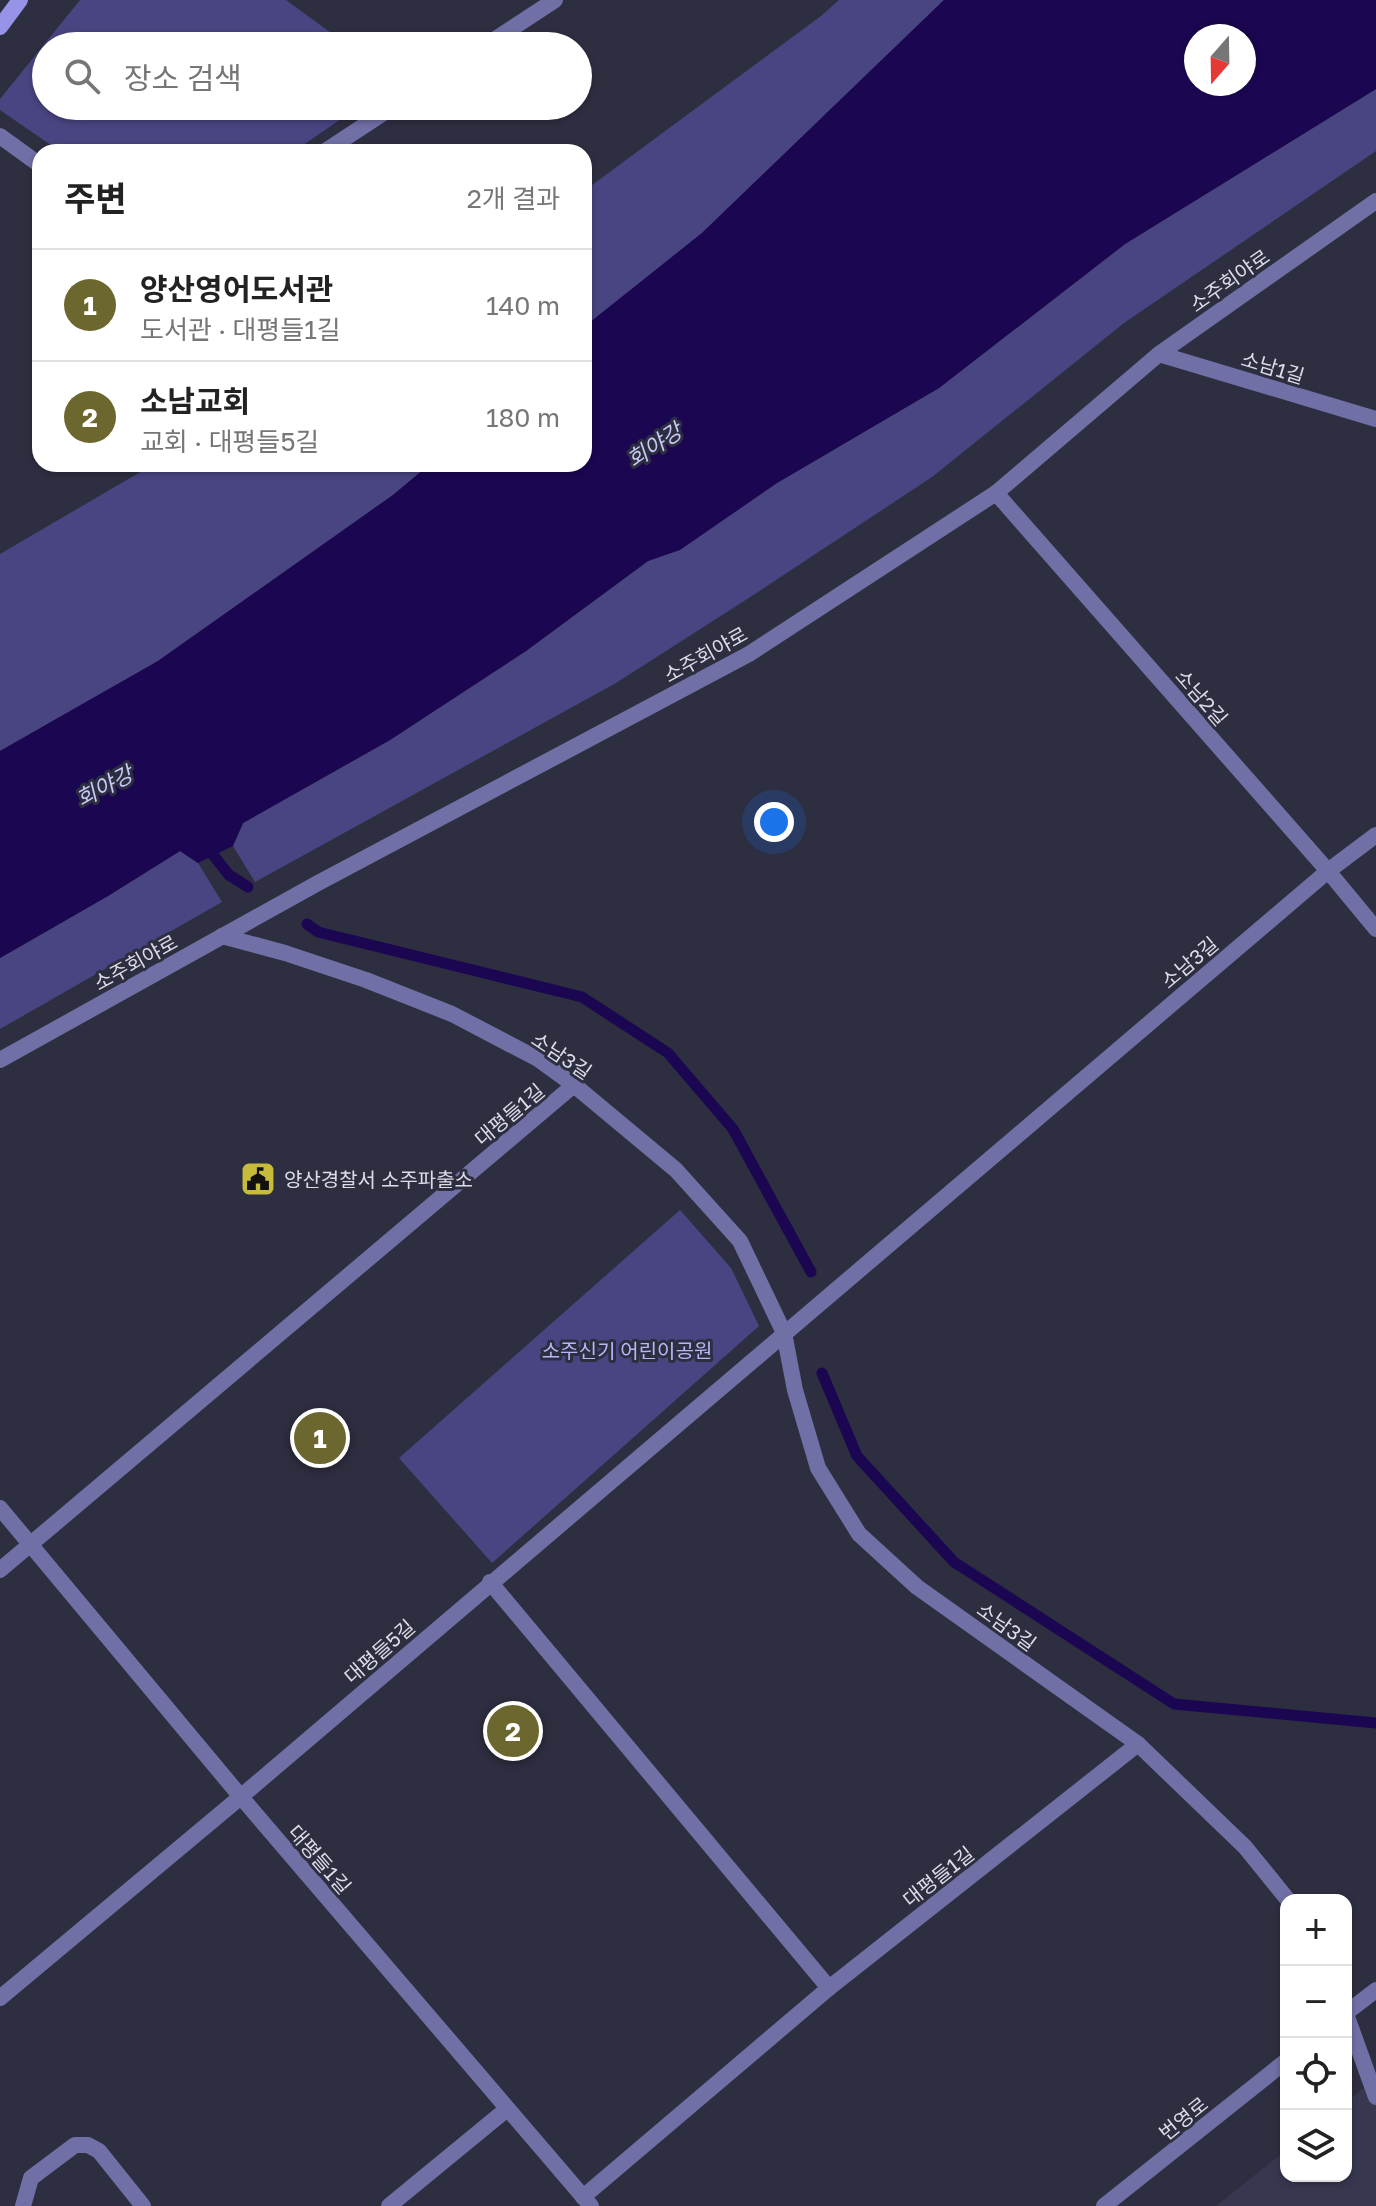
<!DOCTYPE html>
<html lang="ko">
<meta charset="utf-8">
<style>
:root{--surface:#fff;--page:#f2f2f2;--text:#222;--muted:#767676;--line:#e0e0e0;--accent:#6c672e}
body{margin:0;font-family:"Golos Text","Noto Sans KR",sans-serif;background:var(--page);color:var(--text)}
.controls{position:absolute;right:24px;bottom:24px;display:grid;overflow:hidden;border-radius:16px;box-shadow:0 2px 6px #0004}
.controls button{width:72px;height:72px;display:grid;place-items:center;padding:0;border:0;border-bottom:2px solid var(--line);background:var(--surface);color:var(--text);font:40px sans-serif}
.compass{position:absolute;left:1184px;top:24px;width:72px;height:72px;border-radius:50%;background:var(--surface);box-shadow:0 2px 6px #0004;rotate:200deg}
.you{position:absolute;left:774px;top:822px;width:28px;height:28px;margin:-20px;border:6px solid #fff;border-radius:50%;background:#1a73e8;box-shadow:0 0 0 12px #1a73e833}
.badge{display:grid;place-items:center;width:52px;height:52px;border-radius:50%;background:var(--accent);color:#fff;font-size:26px;font-weight:700}
.pin{position:absolute;translate:-50% -50%;border:4px solid #fff;box-shadow:0 2px 8px #0006}
.list{margin:0;padding:0;list-style:none}
h2{display:flex;justify-content:space-between;align-items:center;height:104px;margin:0;padding:0 32px;font-size:34px}
h2 small{font-size:26px;font-weight:400;color:var(--muted)}
.list li{display:grid;grid-template-columns:52px 1fr auto;gap:24px;align-items:center;box-sizing:border-box;height:112px;padding:0 32px;border-top:2px solid var(--line)}
.list b{display:block;font-size:30px;white-space:nowrap}
.list p{margin:0;font-size:26px;white-space:nowrap;color:var(--muted)}
.list em{font-size:26px;font-style:normal;color:var(--muted)}
.icon{flex:none;width:44px;height:44px;fill:none;stroke:currentColor;stroke-width:2;stroke-linecap:round;stroke-linejoin:round}
.map{position:relative;flex:none;width:1376px;height:2206px;overflow:hidden}
.search{position:absolute;background:var(--surface);box-shadow:0 2px 6px #0004;left:32px;top:32px;width:560px;height:88px;display:flex;align-items:center;gap:20px;box-sizing:border-box;padding:0 28px;border-radius:44px;color:var(--muted);font-size:30px}
.panel{position:absolute;background:var(--surface);box-shadow:0 2px 6px #0004;left:32px;top:144px;width:560px;height:328px;border-radius:24px}
.map>svg:first-child{display:block}
.built{fill:#37374f}
.green{fill:#494582}
.water{fill:#1b0652;fill-rule:evenodd}
.lines{fill:none;stroke-linecap:round;stroke-linejoin:round}
.stream{stroke:#1b0652;stroke-width:11}
.service{stroke:#7170a6;stroke-width:16}
.minor{stroke:#7170a6;stroke-width:16}
.tertiary{stroke:#7170a6;stroke-width:16}
.secondary{stroke:#9693e9;stroke-width:16}
.labels{text-anchor:middle;dominant-baseline:central;stroke-width:6;stroke-linejoin:round;paint-order:stroke}
.street-label{font-size:20px;fill:#dcdce9;stroke:#2e2e41}
.poi-label{font-size:20px;fill:#dcdce9;stroke:#2e2e41;text-anchor:start}
.park-label{font-size:20px;fill:#b7b7f8;stroke:#2e2e41}
.water-label{font-size:22px;font-style:italic;fill:#c7c8f4;stroke:#2e2e41}
</style>
<div class="map">
<svg width="1376" height="2206" viewBox="0 0 1376 2206">
<rect width="100%" height="100%" fill="#2e2e41"/>
<polygon class="built" points="1376,2078 1376,2206 1216,2206 1286,2150 1286,2176 1346,2176 1346,2102"/>
<g class="green">
<polygon points="80,0 286,0 349,46 46,46 46,106 360,106 293,152 61,152 0,110 0,99"/>
<polygon points="839,0 944,0 702,233 584,327 584,191 821,16"/>
<polygon points="1376,89 1376,151 1124,323 932,477 755,594 616,683 255,882 233,846 243,823 390,740 526,651 648,561 680,549 777,483 939,388 1125,244"/>
<polygon points="154,464 430,464 393,495 158,661 0,751 0,554"/>
<polygon points="180,851 198,863 222,902 0,1029 0,958 108,896"/>
<polygon points="680,1210 731,1268 759,1326 492,1563 399,1458"/>
</g>
<path class="water" d="M944,0H1376V89L1125,244L939,388L777,483L680,550L648,561L526,651L390,740L243,823L233,846L198,863L180,851L108,896L0,958V751L158,661L393,495L430,464H584V327L702,233ZM1196,36H1244V84H1196Z"/>
<g class="lines">
<g class="stream">
<polyline points="206,846 229,875 248,887"/>
<polyline points="307,924 318,932 582,997 668,1053 733,1129 811,1272"/>
<polyline points="822,1373 857,1456 954,1562 1174,1704 1376,1723"/>
</g>
<g class="service">
<polyline points="1346,2014 1376,2097"/>
<polyline points="23,2206 31,2178 75,2145 88,2145 99,2151 143,2206"/>
<polyline points="389,2206 507,2109"/>
</g>
<g class="minor">
<polyline points="485,46 555,0"/>
<polyline points="0,136 40,165"/>
<polyline points="324,152 394,106"/>
<polyline points="1159,354 1376,419"/>
<polyline points="996,493 1328,871 1376,929"/>
<polyline points="222,936 285,953 366,980 452,1014 538,1059 574,1085 676,1170 740,1241 784,1333 795,1390 818,1468 859,1534 917,1587 1138,1744 1245,1847 1288,1900"/>
<polyline points="0,1508 241,1797 591,2206"/>
<polyline points="0,1570 574,1085"/>
<polyline points="490,1582 829,1988"/>
<polyline points="0,1998 231,1805 1328,871 1376,835"/>
<polyline points="583,2197 829,1988 1138,1744"/>
<polyline points="1104,2206 1286,2061"/>
</g>
<g class="tertiary">
<polyline points="0,1060 318,883 749,654 996,493 1159,354 1376,201"/>
<polyline points="1346,2013 1376,1990"/>
</g>
<polyline class="secondary" points="0,27 20,0"/>
</g>
<defs>
<symbol id="civic-square" viewBox="-11 -11 22 22"><rect x="-9" y="-9" width="18" height="18" rx="4" fill="#c7bb3c" stroke="#2e2e41"/><path d="M-.6-6.5H3V-4.5H.6V-3L4-1V1h2V6H-6V1h2V-1L-.6-3ZM-1.2 2.5V6h2.4V2.5Z" fill="#111"/></symbol>
</defs>
<g fill-rule="evenodd">
<use href="#civic-square" x="238" y="1159" width="40" height="40"/>
</g>
<g class="labels">
<g class="street-label">
<text transform="translate(1229 280) rotate(-35)">소주회야로</text>
<text transform="translate(1273 367) rotate(17)">소남1길</text>
<text transform="translate(705 654) rotate(-29)">소주회야로</text>
<text transform="translate(1202 697) rotate(49)">소남2길</text>
<text transform="translate(135 962) rotate(-29)">소주회야로</text>
<text transform="translate(1189 962) rotate(-40)">소남3길</text>
<text transform="translate(562 1055) rotate(34)">소남3길</text>
<text transform="translate(509 1114) rotate(-40)">대평들1길</text>
<text transform="translate(1007 1626) rotate(36)">소남3길</text>
<text transform="translate(379 1651) rotate(-41)">대평들5길</text>
<text transform="translate(320 1859) rotate(49)">대평들1길</text>
<text transform="translate(938 1876) rotate(-38)">대평들1길</text>
<text transform="translate(1183 2118) rotate(-39)">번영로</text>
</g>
<g class="poi-label">
<text x="284" y="1179">양산경찰서 소주파출소</text>
</g>
<g class="park-label">
<text x="627" y="1350">소주신기 어린이공원</text>
</g>
<g class="water-label">
<text transform="translate(654 445) rotate(-33)">회야강</text>
<text transform="translate(104 786) rotate(-28)">회야강</text>
</g>
</g>
</svg>
<div class="controls">
<button>+</button>
<button>−</button>
<button><svg class="icon" aria-label="locate" viewBox="0 0 24 24"><circle cx="12" cy="12" r="6"/><path d="M12 2v4M12 18v4M2 12h4M18 12h4"/></svg></button>
<button><svg class="icon" aria-label="layers" viewBox="0 0 24 24"><path d="M12 4l9 5-9 5-9-5zM3 14l9 5 9-5"/></svg></button>
</div>
<svg class="compass" viewBox="-18 -18 36 36"><path d="M0-13l5 13h-10z" fill="#e53935"/><path d="M0 13l5-13h-10z" fill="#767676"/></svg>
<div class="you"></div>
<div class="pin badge" style="left:320px;top:1438px">1</div>
<div class="pin badge" style="left:513px;top:1731px">2</div>
<div class="search"><svg class="icon" aria-label="search" viewBox="0 0 24 24"><circle cx="10" cy="10" r="6"/><path d="M15 15l6 6"/></svg>장소 검색</div>
<section class="panel">
<h2>주변<small>2개 결과</small></h2>
<ul class="list">
<li><span class="badge">1</span><div><b>양산영어도서관</b><p>도서관 · 대평들1길</p></div><em>140 m</em></li>
<li><span class="badge">2</span><div><b>소남교회</b><p>교회 · 대평들5길</p></div><em>180 m</em></li>
</ul>
</section>
</div>
